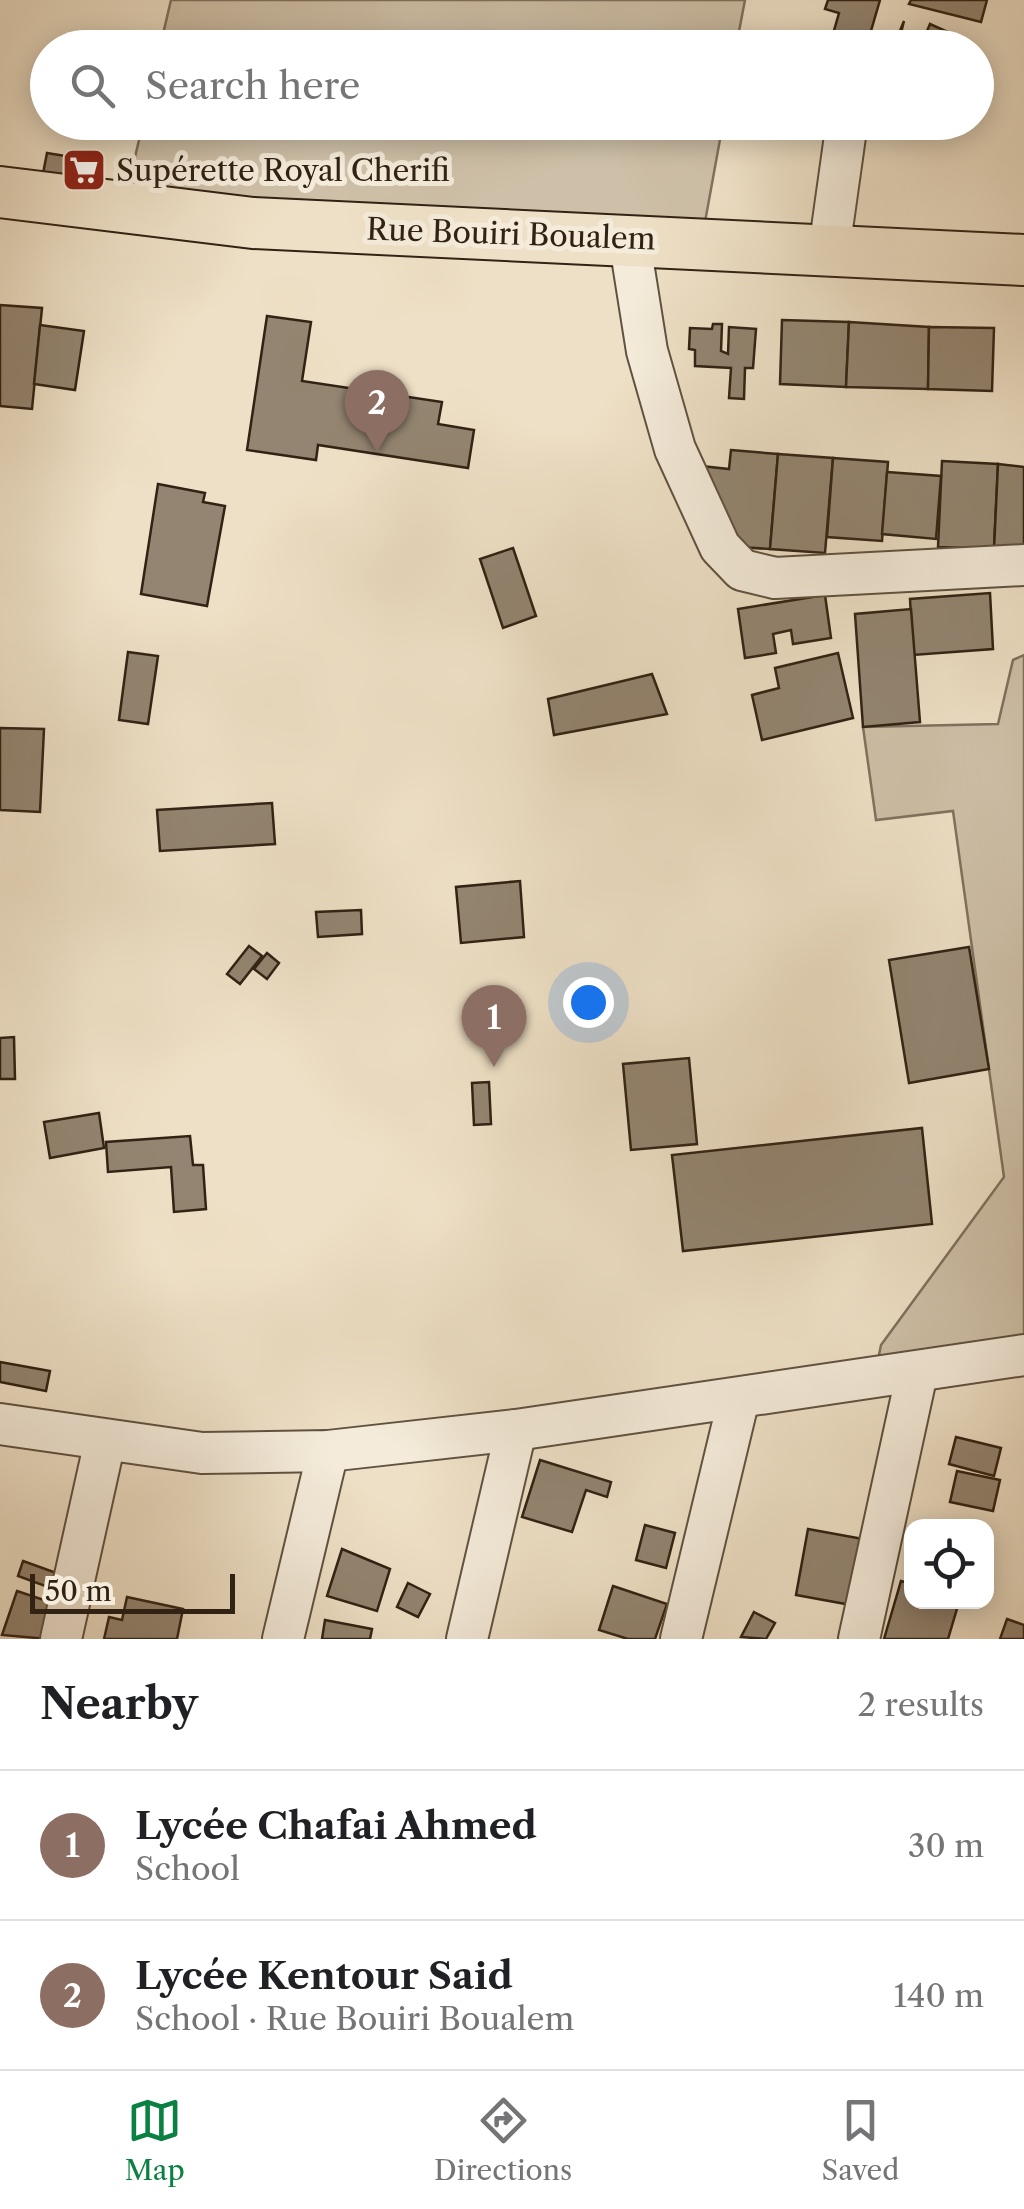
<!DOCTYPE html>
<meta charset="utf-8">
<style>
:root{--surface:#fff;--page:#f6f6f6;--text:#202124;--muted:#757577;--line:#e0e0e0;--accent:#0b8043}
body{margin:0;font-family:"Libre Caslon Text",serif;background:var(--page);color:var(--text)}
.controls{position:absolute;right:30px;bottom:30px;display:grid;overflow:hidden;border-radius:20px;box-shadow:0 5px 25px #0003}
.controls button{width:90px;height:90px;display:grid;place-items:center;padding:0;border:0;border-bottom:2px solid var(--line);background:var(--surface);color:var(--text);font:50px sans-serif}
.scale{position:absolute;left:30px;bottom:25px;width:205px;box-sizing:border-box;padding-left:10px;border:5px solid #312214;border-top:0;font-size:28px;line-height:35px;white-space:nowrap;color:#312214;-webkit-text-stroke:8px #f4ebda;paint-order:stroke}
.you{position:absolute;left:588px;top:1002px;width:35px;height:35px;margin:-25px;border:8px solid #fff;border-radius:50%;background:#1a73e8;box-shadow:0 0 0 15px #1a73e833}
.badge{display:grid;place-items:center;width:65px;height:65px;border-radius:50%;background:var(--accent);color:#fff;font-size:32px;font-weight:700}
.pin{position:absolute;translate:-50% -82px;filter:drop-shadow(0 2px 5px #0008)}
.pin::after{content:'';position:absolute;top:52px;width:35px;height:30px;background:inherit;clip-path:polygon(0 0,100% 0,50% 100%)}
.list{margin:0;padding:0;list-style:none}
h2{display:flex;justify-content:space-between;align-items:center;height:130px;margin:0;padding:0 40px;font-size:42px}
h2 small{font-size:32px;font-weight:400;color:var(--muted)}
.list li{display:grid;grid-template-columns:65px 1fr auto;gap:30px;align-items:center;box-sizing:border-box;height:150px;padding:0 40px;border-top:2px solid var(--line)}
.list b{display:block;font-size:38px;white-space:nowrap}
.list p{margin:0;font-size:32px;white-space:nowrap;color:var(--muted)}
.list em{font-size:32px;font-style:normal;color:var(--muted)}
.icon{flex:none;width:55px;height:55px;fill:none;stroke:currentColor;stroke-width:2;stroke-linecap:round;stroke-linejoin:round}
.map{position:relative;flex:none;width:1024px;height:1639px;overflow:hidden}
.search{position:absolute;background:var(--surface);box-shadow:0 5px 25px #0003;left:30px;right:30px;top:30px;height:110px;display:flex;align-items:center;gap:25px;box-sizing:border-box;padding:0 35px;border-radius:55px;color:var(--muted);font-size:38px}
.sheet{height:430px;background:var(--surface)}
nav{display:flex;justify-content:space-around;align-items:center;box-sizing:border-box;height:140px;border-top:2px solid var(--line);background:var(--surface);font-size:28px;color:var(--muted)}
nav a{display:grid;justify-items:center;gap:5px}
nav .on{color:var(--accent)}
.map>svg:first-child{display:block}
.green{fill:#cec0a8;stroke:#80715e;stroke-width:2.5}
.building{fill:#938571;stroke:#312214;stroke-width:2.5}
.lines{fill:none;stroke-linecap:round;stroke-linejoin:round}
.minor-casing{stroke:#605240;stroke-width:44}
.major-casing{stroke:#312214;stroke-width:54}
.minor{stroke:#f4ebda;stroke-width:40}
.major{stroke:#eee0c6;stroke-width:50}
.labels{text-anchor:middle;dominant-baseline:central;stroke-width:10;stroke-linejoin:round;paint-order:stroke}
.poi-label{font-size:30px;fill:#312214;stroke:#f4ebda;text-anchor:start}
.street-label{font-size:30px;fill:#312214;stroke:#f4ebda}
</style>
<div class="map">
<svg width="1024" height="1639" viewBox="0 0 1024 1639">
<rect width="100%" height="100%" fill="#eee0c6"/>
<filter id="stains"><feTurbulence type="fractalNoise" baseFrequency=".002" numOctaves="4"/><feColorMatrix values="0 0 0 0 .2 0 0 0 0 .09 0 0 0 0 .02 0 0 0 .5 -.17"/></filter>
<radialGradient id="worn" r=".72"><stop offset=".6" stop-color="#630" stop-opacity="0"/><stop offset="1" stop-color="#630" stop-opacity=".3"/></radialGradient>
<g class="green">
<polygon points="171,0 745,0 736,47 160,47"/>
<polygon points="143,123 723,123 703,233 127,191"/>
<polygon points="1024,655 1024,1355 874,1379 881,1345 1004,1177 953,811 876,820 863,727 998,724 1013,660"/>
</g>
<g class="building">
<polygon points="828,0 880,0 866,48 829,48 839,13 825,9"/>
<polygon points="911,0 987,0 981,22 909,4"/>
<polygon points="904,21 901,33 922,43 930,24 950,33 944,48 893,48"/>
<polygon points="47,153 96,161 90,198 40,189"/>
<polygon points="0,305 42,308 32,409 0,406"/>
<polygon points="267,316 311,322 302,381 442,402 438,424 474,430 468,468 318,445 316,460 247,450"/>
<polygon points="782,320 849,322 846,387 780,384"/>
<polygon points="849,322 929,327 928,389 846,387"/>
<polygon points="713,324 722,324 721,351 728,354 729,327 756,329 753,368 745,368 744,399 729,398 731,368 695,366 695,350 689,349 690,328 712,329"/>
<polygon points="40,325 84,331 75,390 34,384"/>
<polygon points="929,327 994,328 992,391 928,389"/>
<polygon points="731,450 778,454 770,549 722,546 701,466 729,469"/>
<polygon points="778,454 833,458 825,553 770,549"/>
<polygon points="833,458 888,462 882,541 827,537"/>
<polygon points="942,461 998,464 994,549 938,547"/>
<polygon points="998,464 1024,467 1024,551 994,549"/>
<polygon points="887,472 941,476 936,539 882,534"/>
<polygon points="158,484 205,493 203,502 225,506 207,606 141,594"/>
<polygon points="513,548 536,616 503,628 480,559"/>
<polygon points="990,593 993,649 913,655 910,599"/>
<polygon points="825,595 831,638 793,644 791,630 773,634 776,653 745,658 738,609"/>
<polygon points="911,609 920,722 863,727 855,614"/>
<polygon points="128,652 158,656 148,724 119,720"/>
<polygon points="838,653 853,718 762,740 752,695 779,688 775,668"/>
<polygon points="652,674 667,714 554,735 548,699"/>
<polygon points="0,728 44,729 40,812 0,810"/>
<polygon points="272,803 275,844 160,851 157,810"/>
<polygon points="520,881 524,937 461,943 456,887"/>
<polygon points="361,910 362,934 318,937 316,912"/>
<polygon points="249,946 262,956 240,984 227,974"/>
<polygon points="969,947 989,1069 909,1083 889,960"/>
<polygon points="267,953 279,963 267,979 254,969"/>
<polygon points="14,1037 15,1079 0,1079 0,1038"/>
<polygon points="689,1058 697,1144 631,1150 623,1064"/>
<polygon points="489,1082 491,1124 474,1125 472,1083"/>
<polygon points="99,1113 104,1148 50,1158 44,1122"/>
<polygon points="922,1128 932,1224 683,1251 672,1155"/>
<polygon points="190,1136 193,1165 203,1165 206,1209 174,1212 171,1167 108,1172 106,1142"/>
<polygon points="0,1362 50,1371 46,1391 0,1382"/>
<polygon points="956,1437 1001,1448 994,1476 949,1464"/>
<polygon points="540,1460 611,1482 607,1497 586,1490 572,1532 522,1517"/>
<polygon points="957,1471 1000,1480 993,1511 950,1502"/>
<polygon points="645,1525 675,1533 666,1568 636,1560"/>
<polygon points="808,1529 863,1539 851,1605 796,1595"/>
<polygon points="342,1549 390,1569 377,1611 327,1596"/>
<polygon points="23,1561 62,1575 56,1590 18,1576"/>
<polygon points="901,1581 912,1584 912,1602 959,1602 948,1639 884,1639"/>
<polygon points="408,1583 430,1594 418,1617 397,1607"/>
<polygon points="613,1586 667,1604 655,1639 628,1639 599,1630"/>
<polygon points="17,1591 59,1605 48,1639 2,1635"/>
<polygon points="127,1597 183,1609 177,1639 104,1639 109,1617 122,1620"/>
<polygon points="754,1612 775,1623 766,1639 741,1637"/>
<polygon points="1007,1619 1024,1625 1024,1639 1000,1639"/>
<polygon points="325,1620 372,1629 370,1639 322,1639"/>
</g>
<g class="lines">
<defs>
<g id="minor">
<polyline points="629,238 647,351 675,449 720,547 742,570 775,578 1024,565"/>
<polyline points="829,250 847,122"/>
<polyline points="0,1424 202,1453 328,1451 516,1430 1024,1355"/>
<polyline points="61,1639 105,1441"/>
<polyline points="283,1639 328,1451"/>
<polyline points="467,1639 516,1430"/>
<polyline points="681,1639 739,1398"/>
<polyline points="859,1639 917,1373"/>
</g>
<polyline id="major" points="0,192 253,223 1024,260"/>
</defs>
<use href="#minor" class="minor-casing"/>
<use href="#major" class="major-casing"/>
<use href="#minor" class="minor"/>
<use href="#major" class="major"/>
</g>
<defs>
<symbol id="supermarket-square" viewBox="-11 -11 22 22"><rect x="-9" y="-9" width="18" height="18" rx="4" fill="#8f2418" stroke="#f4ebda"/><path d="M-6-5.5h2.5l.6 2H6L4.5 2H-2.5L-4.4-4H-6ZM-1.5 3.2a1.3 1.3 0 1 0 .1 0ZM3 3.2a1.3 1.3 0 1 0 .1 0Z" fill="#fff"/></symbol>
</defs>
<g fill-rule="evenodd">
<use href="#supermarket-square" x="59" y="145" width="50" height="50"/>
</g>
<g class="labels">
<g class="poi-label">
<text x="116" y="170">Supérette Royal Cherifi</text>
</g>
<g class="street-label">
<text transform="translate(511 234) rotate(2)">Rue Bouiri Boualem</text>
</g>
</g>
<rect width="100%" height="100%" filter="url(#stains)"/>
<rect width="100%" height="100%" fill="url(#worn)"/>
</svg>
<div class="controls">
<button><svg class="icon" aria-label="locate" viewBox="0 0 24 24"><circle cx="12" cy="12" r="6"/><path d="M12 2v4M12 18v4M2 12h4M18 12h4"/></svg></button>
</div>
<div class="scale">50 m</div>
<div class="you"></div>
<div class="pin badge" style="left:494px;top:1067px;background:#8d6e63">1</div>
<div class="pin badge" style="left:377px;top:452px;background:#8d6e63">2</div>
<div class="search"><svg class="icon" aria-label="search" viewBox="0 0 24 24"><circle cx="10" cy="10" r="6"/><path d="M15 15l6 6"/></svg>Search here</div>
</div>
<section class="sheet">
<h2>Nearby<small>2 results</small></h2>
<ul class="list">
<li><span class="badge" style="background:#8d6e63">1</span><div><b>Lycée Chafai Ahmed</b><p>School</p></div><em>30 m</em></li>
<li><span class="badge" style="background:#8d6e63">2</span><div><b>Lycée Kentour Said</b><p>School · Rue Bouiri Boualem</p></div><em>140 m</em></li>
</ul>
</section>
<nav>
<a class="on"><svg class="icon" aria-label="map" viewBox="0 0 24 24"><path d="M3 6l6-2 6 2 6-2v14l-6 2-6-2-6 2zM9 4v14M15 6v14"/></svg>Map</a>
<a><svg class="icon" aria-label="directions" viewBox="0 0 24 24"><path d="M12 3l9 9-9 9-9-9zM9 14v-3h6M13 9l2 2-2 2"/></svg>Directions</a>
<a><svg class="icon" aria-label="saved" viewBox="0 0 24 24"><path d="M7 4h10v16l-5-4-5 4z"/></svg>Saved</a>
</nav>
